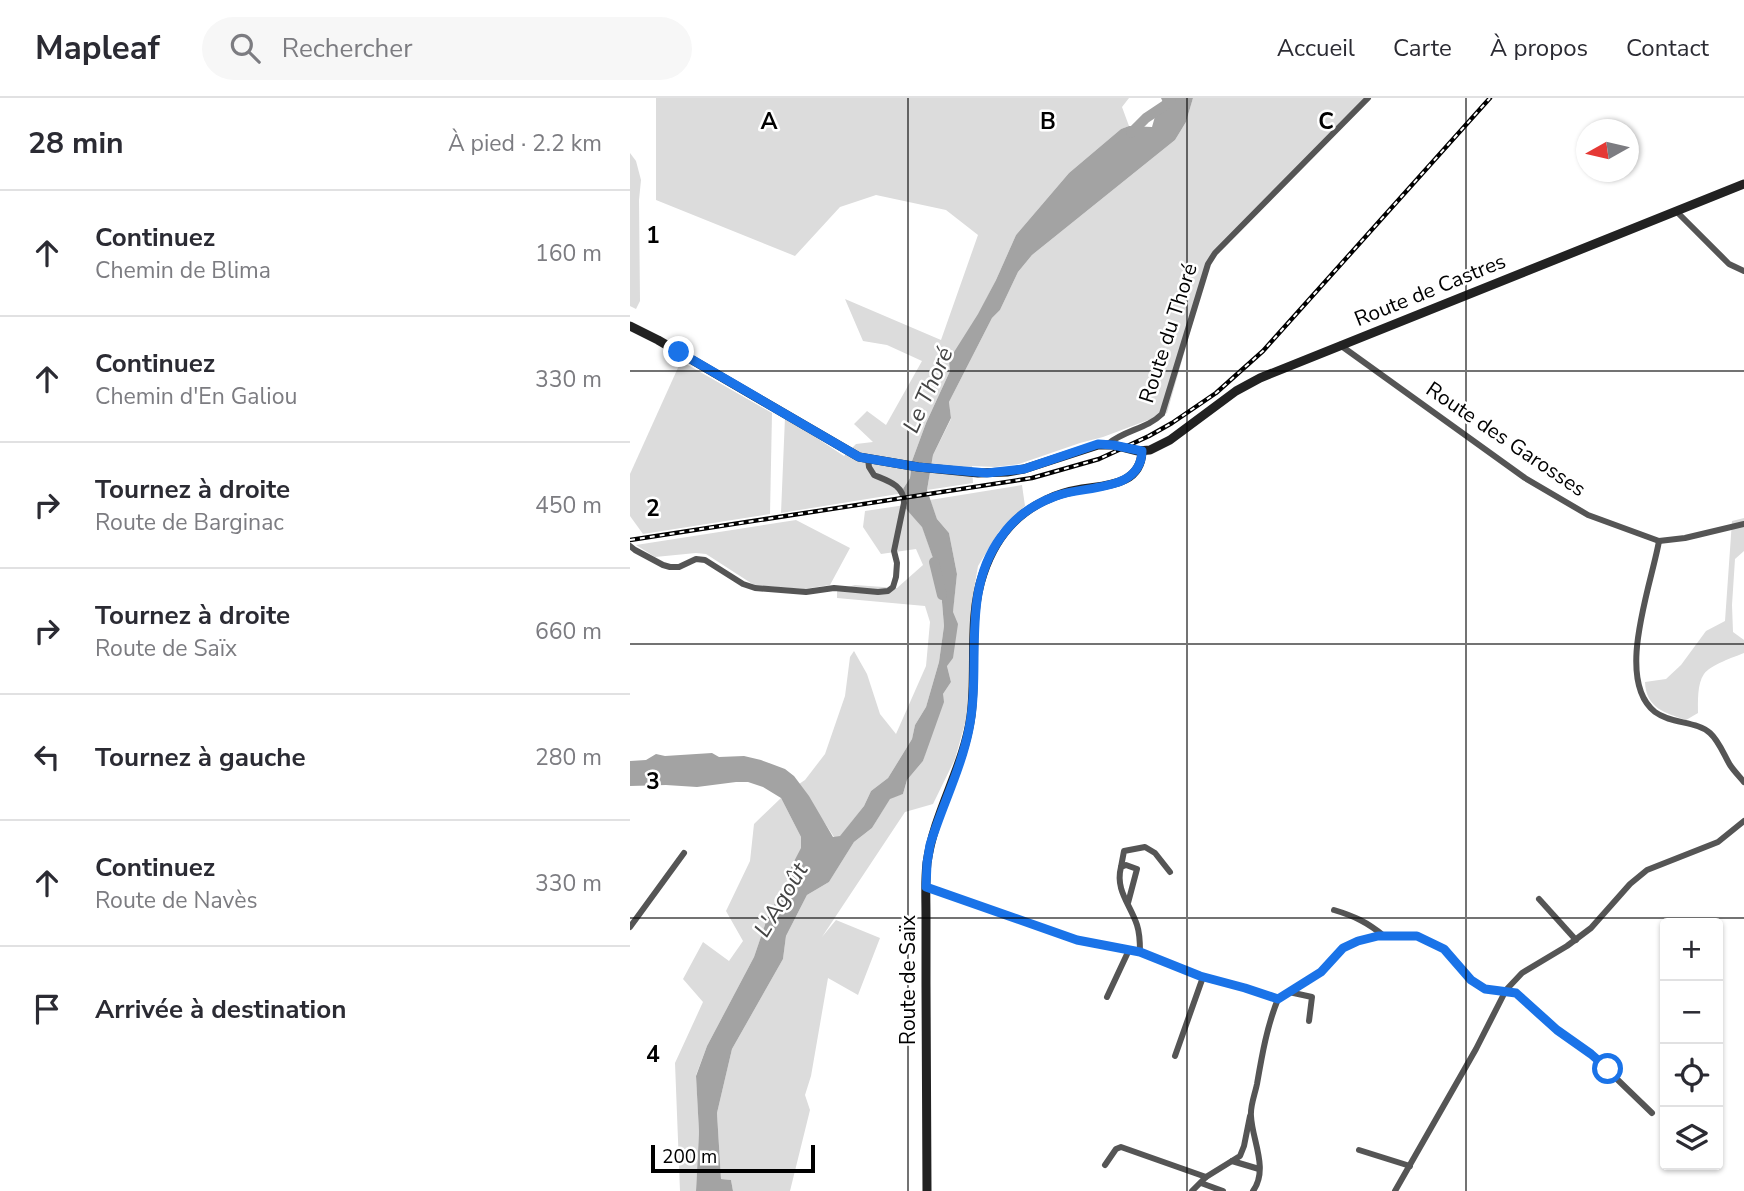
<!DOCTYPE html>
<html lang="fr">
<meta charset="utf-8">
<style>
:root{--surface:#fff;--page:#f7f7f7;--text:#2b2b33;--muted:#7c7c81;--line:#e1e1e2}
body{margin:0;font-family:"Nunito Sans",sans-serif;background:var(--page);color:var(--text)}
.controls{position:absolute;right:21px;bottom:21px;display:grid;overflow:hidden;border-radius:7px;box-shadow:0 2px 5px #0004}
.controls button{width:63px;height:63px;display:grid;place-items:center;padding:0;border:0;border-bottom:2px solid var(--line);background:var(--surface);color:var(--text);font:35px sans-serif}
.compass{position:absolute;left:946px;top:21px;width:63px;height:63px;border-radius:50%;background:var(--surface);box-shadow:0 2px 5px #0004;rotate:262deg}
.scale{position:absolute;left:21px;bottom:18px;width:164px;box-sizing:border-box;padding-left:7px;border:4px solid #000;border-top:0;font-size:19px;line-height:24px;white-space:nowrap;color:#000;-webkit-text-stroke:5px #fff;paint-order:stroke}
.stop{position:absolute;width:21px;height:21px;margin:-16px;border:5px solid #1a73e8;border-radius:50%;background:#fff}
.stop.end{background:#1a73e8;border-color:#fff;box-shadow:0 2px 7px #0008}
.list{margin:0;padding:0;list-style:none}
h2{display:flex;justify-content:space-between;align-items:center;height:91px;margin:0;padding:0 28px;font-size:30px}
h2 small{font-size:23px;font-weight:400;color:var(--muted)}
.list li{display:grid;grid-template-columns:46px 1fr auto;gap:21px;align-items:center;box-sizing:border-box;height:126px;padding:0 28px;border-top:2px solid var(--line)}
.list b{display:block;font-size:26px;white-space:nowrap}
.list p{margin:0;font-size:23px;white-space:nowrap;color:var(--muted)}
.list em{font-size:23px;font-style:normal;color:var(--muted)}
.icon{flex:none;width:38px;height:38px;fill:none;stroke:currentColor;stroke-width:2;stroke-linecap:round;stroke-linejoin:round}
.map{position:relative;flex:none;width:1114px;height:1093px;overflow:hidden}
header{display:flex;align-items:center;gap:42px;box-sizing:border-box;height:98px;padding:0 35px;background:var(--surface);border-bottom:2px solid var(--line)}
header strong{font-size:33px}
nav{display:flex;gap:38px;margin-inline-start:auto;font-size:24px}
.search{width:490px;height:63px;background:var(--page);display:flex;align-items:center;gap:18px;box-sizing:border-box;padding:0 24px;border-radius:38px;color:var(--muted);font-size:26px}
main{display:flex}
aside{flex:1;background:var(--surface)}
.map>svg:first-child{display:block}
.green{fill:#dcdcdc}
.water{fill:#a3a3a3}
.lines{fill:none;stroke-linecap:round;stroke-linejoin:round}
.river{stroke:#a3a3a3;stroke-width:10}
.street{stroke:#555;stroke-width:6}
.secondary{stroke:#222;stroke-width:9}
.rail-casing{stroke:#000;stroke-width:4.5}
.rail{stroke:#fff;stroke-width:2;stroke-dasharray:5;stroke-linecap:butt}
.route{stroke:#1a73e8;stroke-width:9}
.grid{fill:none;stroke:#000;stroke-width:2;stroke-opacity:0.55}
.labels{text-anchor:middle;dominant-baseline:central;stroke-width:5;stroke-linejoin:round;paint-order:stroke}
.street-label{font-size:21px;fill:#000;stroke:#fff}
.water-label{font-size:23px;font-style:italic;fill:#444;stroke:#fff}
.grid-label{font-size:23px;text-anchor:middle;font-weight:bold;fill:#000;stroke:#fff;stroke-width:5;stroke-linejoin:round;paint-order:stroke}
</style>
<header>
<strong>Mapleaf</strong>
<div class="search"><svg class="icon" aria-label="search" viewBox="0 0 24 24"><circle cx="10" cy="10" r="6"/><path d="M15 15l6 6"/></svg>Rechercher</div>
<nav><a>Accueil</a><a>Carte</a><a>À propos</a><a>Contact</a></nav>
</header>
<main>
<aside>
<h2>28 min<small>À pied · 2.2 km</small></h2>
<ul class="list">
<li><svg class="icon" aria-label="ahead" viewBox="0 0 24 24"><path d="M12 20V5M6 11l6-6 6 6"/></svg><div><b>Continuez</b><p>Chemin de Blima</p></div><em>160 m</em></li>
<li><svg class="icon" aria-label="ahead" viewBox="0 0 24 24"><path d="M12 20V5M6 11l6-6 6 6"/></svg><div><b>Continuez</b><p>Chemin d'En Galiou</p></div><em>330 m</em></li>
<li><svg class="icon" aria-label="right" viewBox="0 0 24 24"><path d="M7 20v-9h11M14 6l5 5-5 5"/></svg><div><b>Tournez à droite</b><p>Route de Barginac</p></div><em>450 m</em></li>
<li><svg class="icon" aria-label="right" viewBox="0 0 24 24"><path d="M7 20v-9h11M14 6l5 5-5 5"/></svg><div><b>Tournez à droite</b><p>Route de Saïx</p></div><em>660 m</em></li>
<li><svg class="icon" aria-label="left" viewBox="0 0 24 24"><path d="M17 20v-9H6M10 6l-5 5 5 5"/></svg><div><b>Tournez à gauche</b></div><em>280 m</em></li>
<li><svg class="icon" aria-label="ahead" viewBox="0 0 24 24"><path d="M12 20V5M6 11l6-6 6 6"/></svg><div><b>Continuez</b><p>Route de Navès</p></div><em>330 m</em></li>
<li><svg class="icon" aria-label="arrive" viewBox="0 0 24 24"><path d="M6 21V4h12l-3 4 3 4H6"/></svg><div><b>Arrivée à destination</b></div></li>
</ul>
</aside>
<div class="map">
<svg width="1114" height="1093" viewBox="0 0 1114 1093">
<rect width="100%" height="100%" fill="#fff"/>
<g class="green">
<polygon points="26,0 499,0 492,9 499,28 491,31 439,75 386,137 366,182 320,273 296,325 282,363 280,380 273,391 274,395 151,415 155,319 214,358 226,346 243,344 224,326 237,313 256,327 292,263 257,247 233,243 215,201 311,242 348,137 316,112 246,97 210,109 165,158 26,102"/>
<polygon points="563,0 741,0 590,150 580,164 537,315 473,339 450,345 389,366 365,369 342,368 343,385 297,392 303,357 321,321 319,304 362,220 370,212 388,174 402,157 545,42 556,24"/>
<polygon points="0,55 6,63 11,82 9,102 10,203 6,211 0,208"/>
<polygon points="51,263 142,315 140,416 13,436 0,418 0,376"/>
<polygon points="392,387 395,408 370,432 348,468 343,497 337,618 325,661 303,706 275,714 192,839 206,822 250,840 228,897 198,880 181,978 175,997 180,1012 160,1093 103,1093 101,1082 91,1081 87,1015 102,951 153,861 156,838 177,797 199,784 224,744 242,730 260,700 273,696 277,682 293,663 313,596 321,584 317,568 327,476 319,435 307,421 300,402"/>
<polygon points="275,407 276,411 292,428 310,480 314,528 309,564 296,609 285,627 282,641 258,680 241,693 234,708 210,739 204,739 169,686 175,682 195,656 215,598 220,559 224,553 237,576 250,616 266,636 296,568 300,524 295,508 207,500 207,492 225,487 267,490 293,467 286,451 251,456 233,429 235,413"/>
<path d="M1114,420V453L1105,461L1102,507L1103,534L1114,542V555C1104,559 1080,567 1074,576C1067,586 1068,604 1068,615L1056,622C1035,615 1016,610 1015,584L1036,581L1051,567L1076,533L1095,523L1102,423Z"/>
<polygon points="166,422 220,450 200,487 174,491 124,487 76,456 66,455 25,459 6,447"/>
<polygon points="151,700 171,739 172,750 158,774 163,776 139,815 124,859 77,948 66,977 69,1034 66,1093 50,1093 45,965 73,904 53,881 73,844 99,863 113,843 96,813 120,763 124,726"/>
</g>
<polygon class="water" points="531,0 563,0 556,24 545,42 402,157 388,174 370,212 362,220 319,304 321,320 303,357 297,392 307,421 319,435 327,476 323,514 328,526 323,560 317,568 321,584 313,596 314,604 293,663 277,682 273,696 260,701 242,730 224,744 199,784 177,797 156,838 153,861 102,951 87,1015 91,1081 101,1082 103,1093 66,1093 69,1034 66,978 77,948 124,859 139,815 163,776 158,775 171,750 171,739 151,700 133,689 118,684 106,684 67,689 36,687 0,688 0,663 16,662 26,656 35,658 82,655 89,659 114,658 131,662 155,671 164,678 179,698 203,739 210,738 234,708 241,693 258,680 282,641 285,627 296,609 309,564 314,528 310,480 292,429 276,411 273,391 280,380 282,363 296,325 320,273 319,262 348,216 366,182 386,137 439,75 491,31 499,28 522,29 526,15 536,11"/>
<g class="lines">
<g class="river">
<polyline points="501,35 516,20 537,6 541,0"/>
<polyline points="304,464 312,497"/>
</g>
<g class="street">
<polyline points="1046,113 1099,166 1114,173"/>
<polyline points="710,247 895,380 958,417 1029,443 1055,440 1114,426"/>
<path d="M478,346C494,332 517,331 532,316L578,166L585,155L738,0"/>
<path d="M1029,443C1022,485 984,582 1025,614C1041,626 1067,623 1080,635C1089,643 1094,657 1100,667C1104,673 1109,678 1114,684"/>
<path d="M0,448L5,452L33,467L40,469H49L66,461L75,462L113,486L125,490L176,494L204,490L248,494L258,493L263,489L266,479L267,465L264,453L274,405C274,387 258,383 244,377L239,369L238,361"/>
<polyline points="491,769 494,753 515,749 525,755 540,774"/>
<polyline points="296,789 447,842 510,854 570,878 615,890 648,901"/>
<polyline points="909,801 946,842"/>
<path d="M498,805L507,771L496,767L491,769C485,792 500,806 507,827C510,836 510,845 510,854"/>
<path d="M704,812C724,818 737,824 754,838"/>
<polyline points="0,829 54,755"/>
<polyline points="659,894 682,899 679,923"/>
<polyline points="477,899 499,852"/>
<polyline points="648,901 691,874 713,850 728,843 748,838 787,838 814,851 841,882 855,891 886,895 927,932 961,956 1022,1015"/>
<polyline points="545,958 573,879"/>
<polyline points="729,1052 780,1068"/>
<polyline points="602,1063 629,1071"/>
<polyline points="475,1067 486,1051 491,1049 576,1079"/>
<polyline points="571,1085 593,1093"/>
<polyline points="562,1093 576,1079 610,1058 614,1048 620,1018"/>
<path d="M623,1093C639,1071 622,1042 621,1018C620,1008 625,996 627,986C632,957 637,928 648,901"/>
<polyline points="765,1093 846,951 876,892 892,875 937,848 961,830 1000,786 1017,772 1088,744 1114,723"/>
</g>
<g class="secondary">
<polyline points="0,228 28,242 229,359 288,369 348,375 377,374 394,371 468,347 483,347 507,353 520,352 540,342 606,293 630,280 1114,86"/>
<path d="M297,1093C297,1024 296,955 296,886C296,863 296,841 296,818C296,800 295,782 297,765C304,714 334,669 341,618C347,572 338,519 353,476C364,443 385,416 416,402C428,396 440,393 452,391C477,387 511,387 512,353"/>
</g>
<defs>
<polyline id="rail" points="0,442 402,380 469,361 519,338 542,325 586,295 633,253 860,0"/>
</defs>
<use href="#rail" class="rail-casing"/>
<use href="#rail" class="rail"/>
</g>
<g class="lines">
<path class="route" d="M49,254L229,359L288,369L357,375L394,371L468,346L483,347L512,353C511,395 454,387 426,398C404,406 384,420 371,439C330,495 352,567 339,631C331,671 312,708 300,747L297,765L296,789L447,842L510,854L570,878L615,890L648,901L691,874L713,850L728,843L748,838H787L814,851L841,882L855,891L886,895L927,932L961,956L978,971"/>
</g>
<path class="grid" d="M278,0V1093M557,0V1093M836,0V1093M0,273H1114M0,546H1114M0,820H1114"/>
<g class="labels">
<g class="street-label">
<text transform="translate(800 192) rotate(-22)">Route de Castres</text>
<text transform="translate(538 235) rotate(-72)">Route du Thoré</text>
<text transform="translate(876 341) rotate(34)">Route des Garosses</text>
<text transform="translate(278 882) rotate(-90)">Route de Saïx</text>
</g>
<g class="water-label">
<text transform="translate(298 292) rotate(-66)">Le Thoré</text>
<text transform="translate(151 802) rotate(-59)">L'Agoût</text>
</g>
</g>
<g class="grid-label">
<text x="139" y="31">A</text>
<text x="418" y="31">B</text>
<text x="696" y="31">C</text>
<text x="23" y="145">1</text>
<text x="23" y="418">2</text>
<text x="23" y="691">3</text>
<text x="23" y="964">4</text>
</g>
</svg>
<div class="controls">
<button>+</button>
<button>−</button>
<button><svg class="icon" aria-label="locate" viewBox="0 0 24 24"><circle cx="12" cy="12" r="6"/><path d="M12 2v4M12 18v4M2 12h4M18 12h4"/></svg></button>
<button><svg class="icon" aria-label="layers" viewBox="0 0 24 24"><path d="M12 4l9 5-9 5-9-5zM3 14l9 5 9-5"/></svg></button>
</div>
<svg class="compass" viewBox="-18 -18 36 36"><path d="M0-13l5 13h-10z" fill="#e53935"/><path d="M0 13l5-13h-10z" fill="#7c7c81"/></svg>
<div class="scale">200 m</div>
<div class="stop" style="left:978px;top:971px"></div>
<div class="stop end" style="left:49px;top:254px"></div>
</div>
</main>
